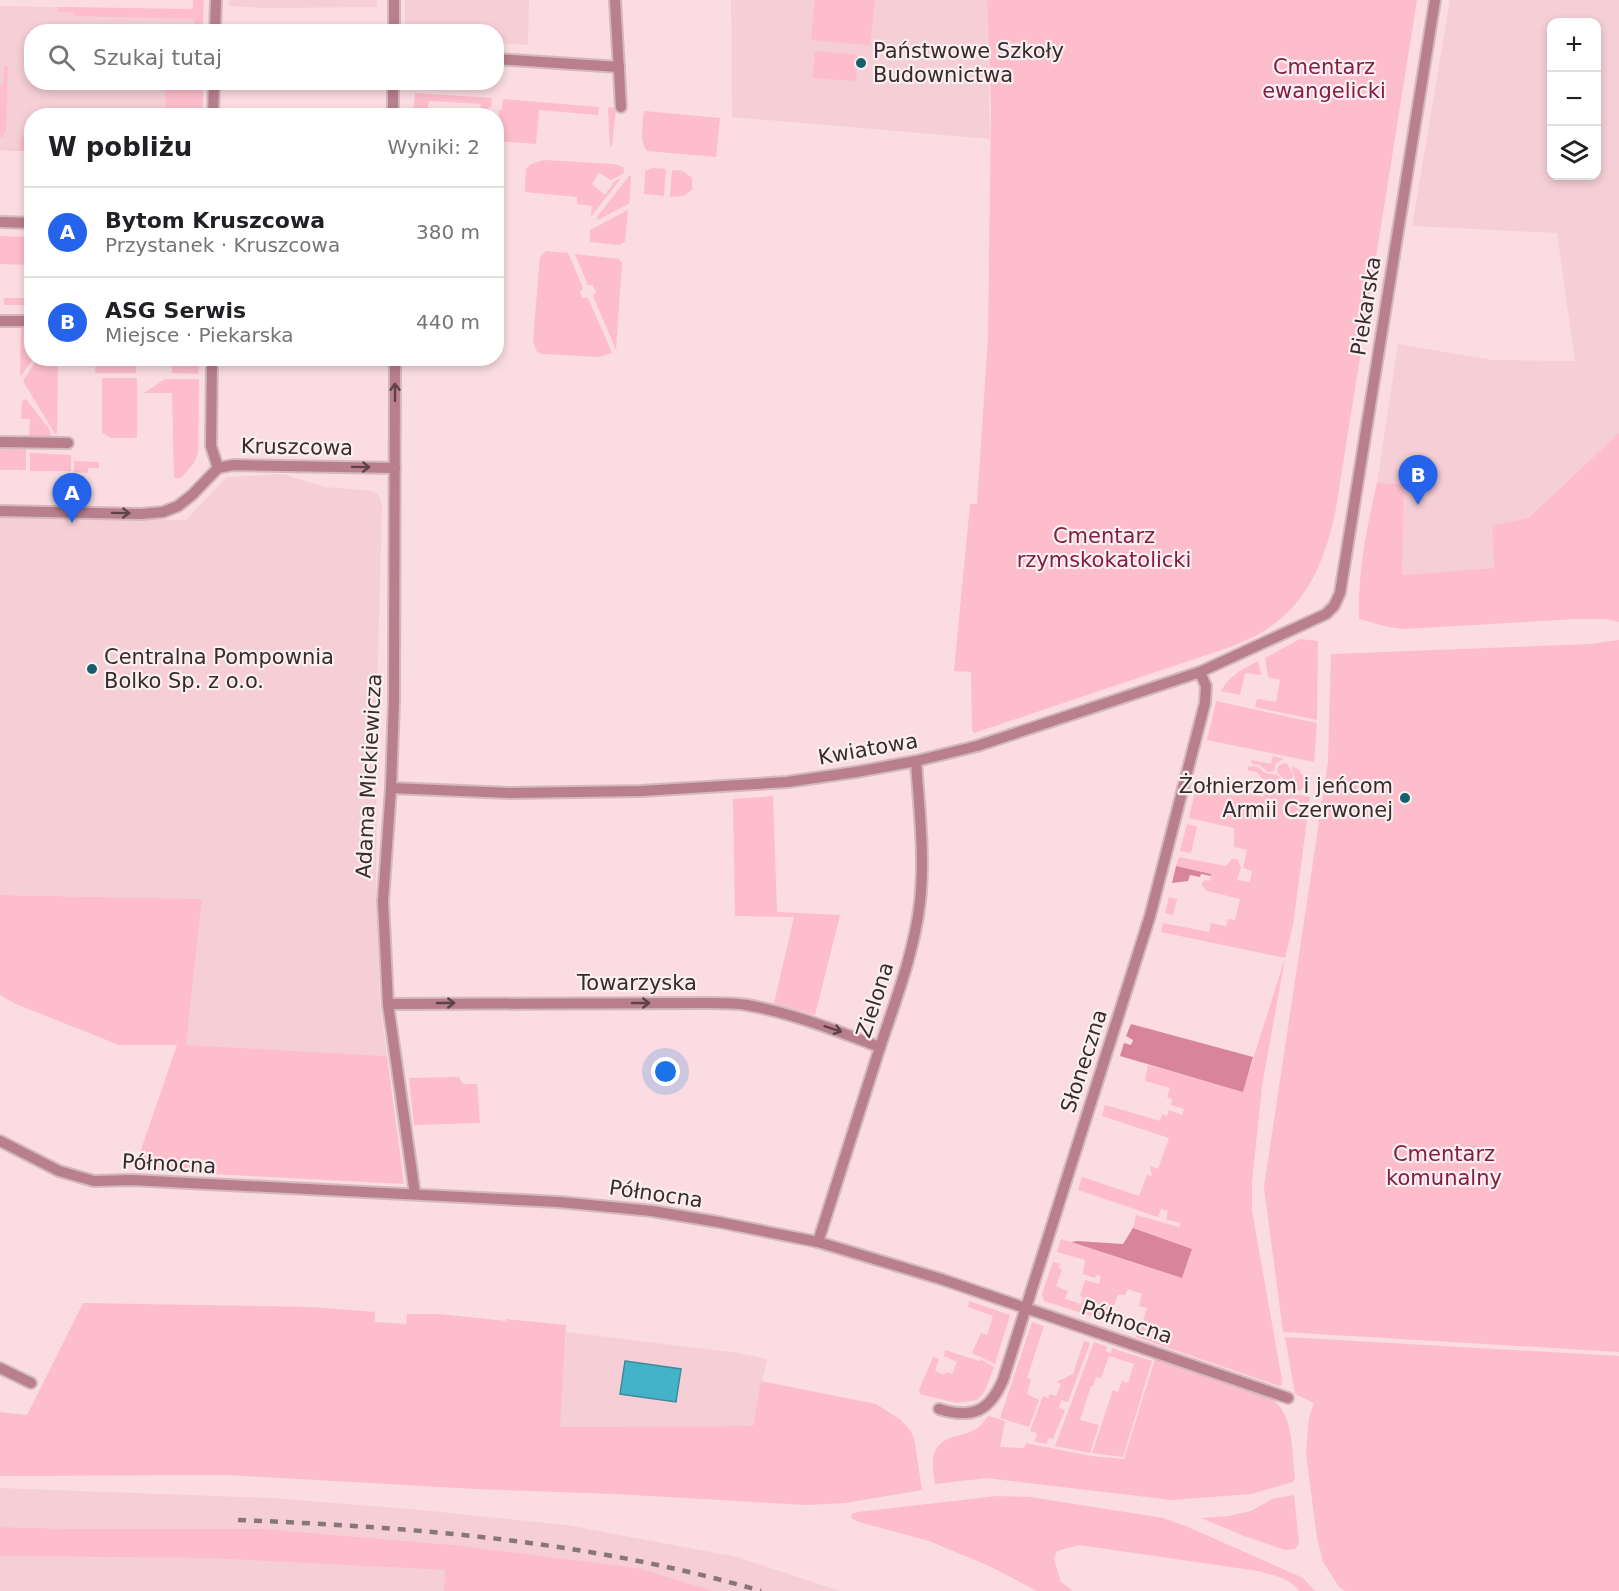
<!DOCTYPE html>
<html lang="pl">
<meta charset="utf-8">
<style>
:root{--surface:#fff;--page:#f6f6f6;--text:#202124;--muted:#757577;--line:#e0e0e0;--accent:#2563eb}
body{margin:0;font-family:"DejaVu Sans",sans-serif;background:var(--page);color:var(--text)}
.controls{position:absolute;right:18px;top:18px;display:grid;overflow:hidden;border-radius:12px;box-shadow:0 3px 9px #0003}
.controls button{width:54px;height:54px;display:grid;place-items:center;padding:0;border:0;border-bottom:2px solid var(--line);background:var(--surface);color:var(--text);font:30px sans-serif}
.you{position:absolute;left:666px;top:1072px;width:21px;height:21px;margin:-15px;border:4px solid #fff;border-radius:50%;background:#1a73e8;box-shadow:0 0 0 9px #1a73e833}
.badge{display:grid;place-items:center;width:39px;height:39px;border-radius:50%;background:var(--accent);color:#fff;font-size:20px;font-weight:700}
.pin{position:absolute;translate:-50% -50px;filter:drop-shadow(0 2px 3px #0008)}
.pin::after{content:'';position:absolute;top:32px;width:21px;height:18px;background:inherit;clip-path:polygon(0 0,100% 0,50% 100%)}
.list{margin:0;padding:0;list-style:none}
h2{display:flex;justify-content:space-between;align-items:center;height:78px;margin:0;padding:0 24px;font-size:26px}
h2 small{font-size:20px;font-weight:400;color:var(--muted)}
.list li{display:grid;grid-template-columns:39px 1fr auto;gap:18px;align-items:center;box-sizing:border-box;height:90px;padding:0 24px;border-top:2px solid var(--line)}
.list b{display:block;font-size:22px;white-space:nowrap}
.list p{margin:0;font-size:20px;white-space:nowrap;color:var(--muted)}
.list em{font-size:20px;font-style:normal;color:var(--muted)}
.icon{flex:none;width:33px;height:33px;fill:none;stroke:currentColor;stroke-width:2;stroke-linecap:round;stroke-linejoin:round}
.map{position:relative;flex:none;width:1619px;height:1591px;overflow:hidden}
.search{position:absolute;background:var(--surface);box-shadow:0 3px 9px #0003;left:24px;top:24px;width:480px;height:66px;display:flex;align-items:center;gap:15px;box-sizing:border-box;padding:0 21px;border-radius:24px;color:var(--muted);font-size:22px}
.panel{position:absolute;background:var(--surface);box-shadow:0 3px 9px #0003;left:24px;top:108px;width:480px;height:258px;border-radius:24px}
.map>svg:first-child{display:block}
.built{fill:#f5ced6;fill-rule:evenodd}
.green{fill:#fdbdcb}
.forest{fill:#d88599}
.water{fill:#43b3ca;stroke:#3f8a9b;stroke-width:1.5}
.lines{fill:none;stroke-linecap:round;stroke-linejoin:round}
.minor-casing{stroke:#d3b9be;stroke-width:14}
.minor{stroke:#b97f8d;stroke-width:10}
.rail{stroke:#89767a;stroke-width:4.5;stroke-dasharray:8 8;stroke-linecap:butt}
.oneway{stroke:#5e444a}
.poi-dot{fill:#16606e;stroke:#fbeff1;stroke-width:2}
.labels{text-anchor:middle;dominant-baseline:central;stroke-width:4.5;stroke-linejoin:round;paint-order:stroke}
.poi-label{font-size:21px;fill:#372b2e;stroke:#fbeff1;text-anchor:start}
.park-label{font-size:21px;fill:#811f42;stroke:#fbeff1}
.street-label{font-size:21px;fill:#372b2e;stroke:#fbeff1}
</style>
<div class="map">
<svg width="1619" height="1591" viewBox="0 0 1619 1591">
<rect width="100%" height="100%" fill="#fadce2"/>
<g class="built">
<polygon points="229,0 377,0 377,7 263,8 229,6"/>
<polygon points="405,0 529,0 528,45 497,43 496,32 408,31 405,23"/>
<polygon points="731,0 987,0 990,139 732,117"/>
<path d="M1450,0H1619V433L1527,518L1492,525L1494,568L1402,575L1404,484L1377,483L1398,344L1492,360L1575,361L1557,233L1412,226ZM1552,22H1596V176H1552Z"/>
<polygon points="0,6 197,10 196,31 32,32 32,82 195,83 194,115 32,116 31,151 0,150"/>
<polygon points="283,474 324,487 373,491 379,496 382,505 377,698 376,900 380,1003 387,1056 186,1045 202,899 0,895 0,518 186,520 227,477"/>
<polygon points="566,1332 738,1353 767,1359 753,1426 559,1427"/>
<polygon points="0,1488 273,1498 421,1510 566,1525 737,1557 840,1591 714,1591 638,1568 454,1545 264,1529 77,1529 0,1527"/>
<polygon points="0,1556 204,1558 445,1570 444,1591 0,1591"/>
</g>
<g class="green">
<polygon points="193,0 204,0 203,22 200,31 194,31 194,19 76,16 72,12 58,12 58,7 193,9"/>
<polygon points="815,0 875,0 870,45 811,40"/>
<path d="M987,0H1417L1335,514C1324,561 1309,601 1267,629C1257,636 1244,641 1233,646L974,733L972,730L971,672L954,671L970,504H977L988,337L991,109Z"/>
<polygon points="815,51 858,55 856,81 813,78"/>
<polygon points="4,66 8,67 6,131 4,131 4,137 0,137 0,85 3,84"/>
<polygon points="166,83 203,83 203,115 165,115"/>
<polygon points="415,93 492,98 491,107 489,107 488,115 480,115 481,104 429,101 427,115 413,115"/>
<polygon points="503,99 599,107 598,115 539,110 536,144 497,141 499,110 502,110"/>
<polygon points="608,107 616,108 612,145 610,147"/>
<path d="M644,111L720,118L716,157L647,151C639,141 643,124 644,111Z"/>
<polygon points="21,137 31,137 31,151 0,150 20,149"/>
<polygon points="544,160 614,164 623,167 624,173 611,180 599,173 592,184 605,195 613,184 612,183 621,178 591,217 592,206 577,204 577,197 525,192 526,169 531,164"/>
<polygon points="653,168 666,169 664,196 644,194 645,171"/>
<polygon points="672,170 683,171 692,178 692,190 683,196 670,197"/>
<polygon points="629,176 631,176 629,204 597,220 597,217"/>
<polygon points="628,210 625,241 619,245 590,242 590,230"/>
<polygon points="0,236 31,237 31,265 0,264"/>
<polygon points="546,251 568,253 583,288 580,292 582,298 588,298 612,353 599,357 542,354 537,352 533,341 540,257"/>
<polygon points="575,254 619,259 622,263 616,350 593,296 596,292 593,285 588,285"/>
<rect x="4" y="298" width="27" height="7"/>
<polygon points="21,328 31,328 33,359 20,377"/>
<polygon points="37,359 58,359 57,433 55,434 23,381"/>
<polygon points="96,359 136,359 136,373 95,373"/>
<polygon points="172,359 199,359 198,374 172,373"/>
<polygon points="102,378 137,378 137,438 111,438 102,433"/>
<polygon points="165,379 199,379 198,453 194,463 181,478 174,478 172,393 144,393"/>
<polygon points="26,399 50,430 51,435 45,438 29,438 30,419 21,419 22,401"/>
<path d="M1619,433V622L1606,619H1577L1405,629L1388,627L1359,619C1358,570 1366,531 1377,483L1404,484L1402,575L1494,568L1492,525L1528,518Z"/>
<rect x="0" y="446" width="26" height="24"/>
<polygon points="30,453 71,455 71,471 30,471"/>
<polygon points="74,461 99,462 99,468 88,468 88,473 74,472"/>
<polygon points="1300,639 1318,641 1317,720 1255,707 1257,699 1276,702 1280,680 1268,677 1265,658"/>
<polygon points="1619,640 1619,1352 1283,1332 1264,1187 1328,762 1331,654 1589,644"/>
<path d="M1258,661L1261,675L1245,673L1240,695L1221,691C1230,675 1243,669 1258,661Z"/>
<polygon points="1216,701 1317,723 1314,762 1207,740"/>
<polygon points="1273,756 1284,759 1276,763 1274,771 1268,772 1260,765 1252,764 1251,760 1271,764"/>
<polygon points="1284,763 1287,764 1293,774 1292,779 1290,781 1285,780 1277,772 1278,766"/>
<polygon points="1252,766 1258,767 1265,773 1277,775 1286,783 1263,780 1257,772 1249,771 1247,767"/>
<polygon points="1291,766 1298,769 1306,779 1305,787 1299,791 1294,791 1288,784 1293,783 1295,778"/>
<polygon points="1266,787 1310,797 1293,925 1285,958 1262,1086 1252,1182 1252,1211 1282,1380 1282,1385 1279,1386 1136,1337 1138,1332 1161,1340 1163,1337 1140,1330 1147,1308 1139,1306 1142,1294 1128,1289 1125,1295 1118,1294 1112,1312 1130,1318 1128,1325 1102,1317 1101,1319 1044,1301 1042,1294 1053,1262 1060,1264 1058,1268 1062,1269 1056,1286 1068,1291 1065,1299 1081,1304 1083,1297 1080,1296 1085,1280 1099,1284 1101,1276 1096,1275 1095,1278 1083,1274 1085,1260 1057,1252 1061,1239 1182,1278 1192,1249 1133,1228 1136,1215 1179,1227 1180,1223 1166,1219 1168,1211 1161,1209 1158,1217 1078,1190 1082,1177 1139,1196 1147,1175 1152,1176 1150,1166 1158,1169 1169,1138 1102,1116 1105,1105 1160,1121 1162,1114 1167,1116 1169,1110 1182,1115 1184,1109 1171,1105 1172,1099 1167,1097 1170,1088 1145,1081 1148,1065 1243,1091 1285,958 1161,932 1163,923 1209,932 1211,923 1226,926 1228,919 1235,920 1240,899 1207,891 1202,886 1202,883 1205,880 1210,881 1211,874 1176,866 1179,857 1226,866 1232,859 1238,860 1241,868 1237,880 1250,882 1252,871 1243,868 1247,850 1234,847 1234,828 1189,818 1196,788 1236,796 1238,789 1263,797"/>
<polygon points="773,796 777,912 840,915 815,1015 774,1003 794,917 735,916 733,799"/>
<polygon points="1187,824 1197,827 1191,853 1180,851"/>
<polygon points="0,895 202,899 186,1045 387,1056 404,1184 134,1170 177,1045 119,1045 16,1004 0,995"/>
<polygon points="1169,897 1177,899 1173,915 1165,913"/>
<polygon points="459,1077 463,1084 477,1084 480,1123 414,1125 409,1078"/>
<polygon points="969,1301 1010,1315 995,1364 972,1353 981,1333 987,1335 993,1316 968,1307"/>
<polygon points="83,1303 312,1307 375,1312 375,1322 406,1324 407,1314 439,1314 506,1321 506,1319 566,1325 560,1427 753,1426 761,1381 876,1404 901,1420 910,1430 914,1438 922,1490 845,1503 807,1505 615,1494 475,1489 227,1475 0,1476 0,1412 27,1415"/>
<polygon points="1032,1322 1044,1326 1027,1378 1031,1379 1027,1394 1039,1400 1029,1427 1000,1418"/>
<polygon points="1285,1337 1619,1356 1619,1591 1345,1591 1339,1587 1323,1562 1317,1538 1306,1453 1309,1418 1314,1403 1295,1394"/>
<polygon points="1084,1341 1090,1343 1068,1402 1061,1400 1059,1408 1065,1410 1053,1439 1048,1438 1047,1444 1035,1442 1037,1433 1030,1431 1043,1396 1048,1398 1050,1394 1056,1396 1061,1384 1056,1382 1073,1374"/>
<polygon points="1094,1342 1107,1347 1106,1352 1111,1353 1112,1348 1152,1361 1123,1457 1092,1453 1113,1390 1118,1392 1122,1381 1128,1383 1134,1364 1109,1356 1101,1378 1096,1377 1093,1386 1091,1386 1080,1420 1099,1425 1090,1453 1055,1446"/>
<polygon points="945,1350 979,1361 980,1359 994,1367 984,1393 977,1400 956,1403 920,1394 919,1390 933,1357 939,1359 935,1371 944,1375 946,1372 952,1374 957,1362 944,1356"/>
<path d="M1155,1359L1269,1397C1295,1413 1291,1450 1295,1478L1293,1482L1251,1494L1172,1500L986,1478L935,1484C931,1461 930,1442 957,1436C964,1434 973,1432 979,1427C982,1424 985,1420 988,1416L1005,1421L1000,1447L1024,1448L1026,1443L1091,1456L1124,1459Z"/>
<polygon points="1294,1495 1299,1543 1295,1549 1285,1550 1244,1536 1201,1518 1229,1516 1251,1511 1272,1499"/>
<path d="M997,1496L1030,1497L1163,1518L1188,1527L1303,1578L1315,1591H1299C1291,1578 1272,1575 1258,1571L1079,1545L1057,1551L1054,1559L1061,1582L1073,1591H1037L989,1566L929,1541L859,1522L851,1518L852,1514L858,1512Z"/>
<polygon points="0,1527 77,1529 264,1529 454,1545 638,1568 714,1591 444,1591 445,1570 204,1558 0,1556"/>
</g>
<g class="forest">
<polygon points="1176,866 1211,874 1211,876 1201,874 1200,877 1190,875 1188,881 1172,883"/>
<polygon points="1131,1024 1253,1057 1243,1092 1120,1056 1124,1043 1131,1045 1133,1040 1126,1036"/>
<polygon points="1133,1228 1192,1249 1182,1278 1071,1242 1077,1241 1123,1244"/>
</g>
<polygon class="water" points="625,1361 681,1369 676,1402 620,1394"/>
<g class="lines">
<defs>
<g id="minor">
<polyline points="394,0 394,32"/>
<polyline points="615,0 621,107"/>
<polyline points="215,32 216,0"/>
<polyline points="496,59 619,67"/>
<polyline points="393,82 393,116"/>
<polyline points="213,116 214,82"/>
<polyline points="0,222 32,223"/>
<polyline points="0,321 32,321"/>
<polyline points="212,358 211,446 218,468"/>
<polyline points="395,358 394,700 391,788 383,901 388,1004 415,1194"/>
<polyline points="0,442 68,443"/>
<polyline points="0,511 141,514 163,512 178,506 192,495 218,468 233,465 395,468"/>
<polyline points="391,788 510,793 641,791 787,782 856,772 916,761 977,746 1200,672 1326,614 1334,606 1340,593 1435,0"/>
<path d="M388,1004L709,1003C722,1003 735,1003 747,1005C792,1013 837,1031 880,1047"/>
<polyline points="0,1141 59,1171 94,1181 132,1180 559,1202 652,1211 718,1222 818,1242 941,1279 1288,1398"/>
<path d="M818,1242C839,1177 859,1112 880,1047C896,999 914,953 920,902C925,855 919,808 916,761"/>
<polyline points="0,1368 31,1383"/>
<path d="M939,1409C972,1419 989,1412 1003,1380L1150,916L1205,703L1206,686L1200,672"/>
</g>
</defs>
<use href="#minor" class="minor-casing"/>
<use href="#minor" class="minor"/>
<path class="rail" d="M238,1520C414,1527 591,1541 761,1591"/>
</g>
<defs><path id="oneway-shaft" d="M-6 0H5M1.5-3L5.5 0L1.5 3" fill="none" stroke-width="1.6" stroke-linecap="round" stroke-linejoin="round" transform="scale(1.5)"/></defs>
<g class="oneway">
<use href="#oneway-shaft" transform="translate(395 392) rotate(-90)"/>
<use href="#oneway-shaft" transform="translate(361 467) rotate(1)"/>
<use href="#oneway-shaft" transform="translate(121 513) rotate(1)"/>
<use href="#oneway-shaft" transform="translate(446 1003)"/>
<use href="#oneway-shaft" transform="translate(641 1003)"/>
<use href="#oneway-shaft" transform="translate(833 1029) rotate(18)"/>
</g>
<g class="poi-dot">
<circle cx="861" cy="63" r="6"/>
<circle cx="92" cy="669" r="6"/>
<circle cx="1405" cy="798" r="6"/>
</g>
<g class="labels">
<g class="poi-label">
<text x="873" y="51">Państwowe Szkoły<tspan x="873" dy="24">Budownictwa</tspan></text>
<text x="104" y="657">Centralna Pompownia<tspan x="104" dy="24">Bolko Sp. z o.o.</tspan></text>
<text x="1393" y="786" text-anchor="end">Żołnierzom i jeńcom<tspan x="1393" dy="24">Armii Czerwonej</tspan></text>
</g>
<g class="park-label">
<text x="1324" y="67">Cmentarz<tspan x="1324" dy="24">ewangelicki</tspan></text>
<text x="1104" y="536">Cmentarz<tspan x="1104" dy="24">rzymskokatolicki</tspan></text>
<text x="1444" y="1154">Cmentarz<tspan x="1444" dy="24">komunalny</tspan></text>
</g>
<g class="street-label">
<text transform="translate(1366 306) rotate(-81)">Piekarska</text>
<text transform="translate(297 447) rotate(1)">Kruszcowa</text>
<text transform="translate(868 749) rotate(-10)">Kwiatowa</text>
<text transform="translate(369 776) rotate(-87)">Adama Mickiewicza</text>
<text x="637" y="983">Towarzyska</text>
<text transform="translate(875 1000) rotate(-72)">Zielona</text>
<text transform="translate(1084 1061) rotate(-72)">Słoneczna</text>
<text transform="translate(169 1164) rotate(3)">Północna</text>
<text transform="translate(656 1194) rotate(8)">Północna</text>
<text transform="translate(1127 1322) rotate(19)">Północna</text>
</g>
</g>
</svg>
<div class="controls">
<button>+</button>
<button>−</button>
<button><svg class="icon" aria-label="layers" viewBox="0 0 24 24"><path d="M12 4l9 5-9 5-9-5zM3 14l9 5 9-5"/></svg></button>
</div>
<div class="you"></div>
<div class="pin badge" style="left:72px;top:523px">A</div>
<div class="pin badge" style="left:1418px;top:505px">B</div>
<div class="search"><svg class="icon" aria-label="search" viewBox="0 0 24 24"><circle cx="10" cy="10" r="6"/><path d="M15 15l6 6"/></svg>Szukaj tutaj</div>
<section class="panel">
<h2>W pobliżu<small>Wyniki: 2</small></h2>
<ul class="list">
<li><span class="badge">A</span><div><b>Bytom Kruszcowa</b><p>Przystanek · Kruszcowa</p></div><em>380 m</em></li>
<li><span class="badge">B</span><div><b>ASG Serwis</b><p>Miejsce · Piekarska</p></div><em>440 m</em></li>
</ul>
</section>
</div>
